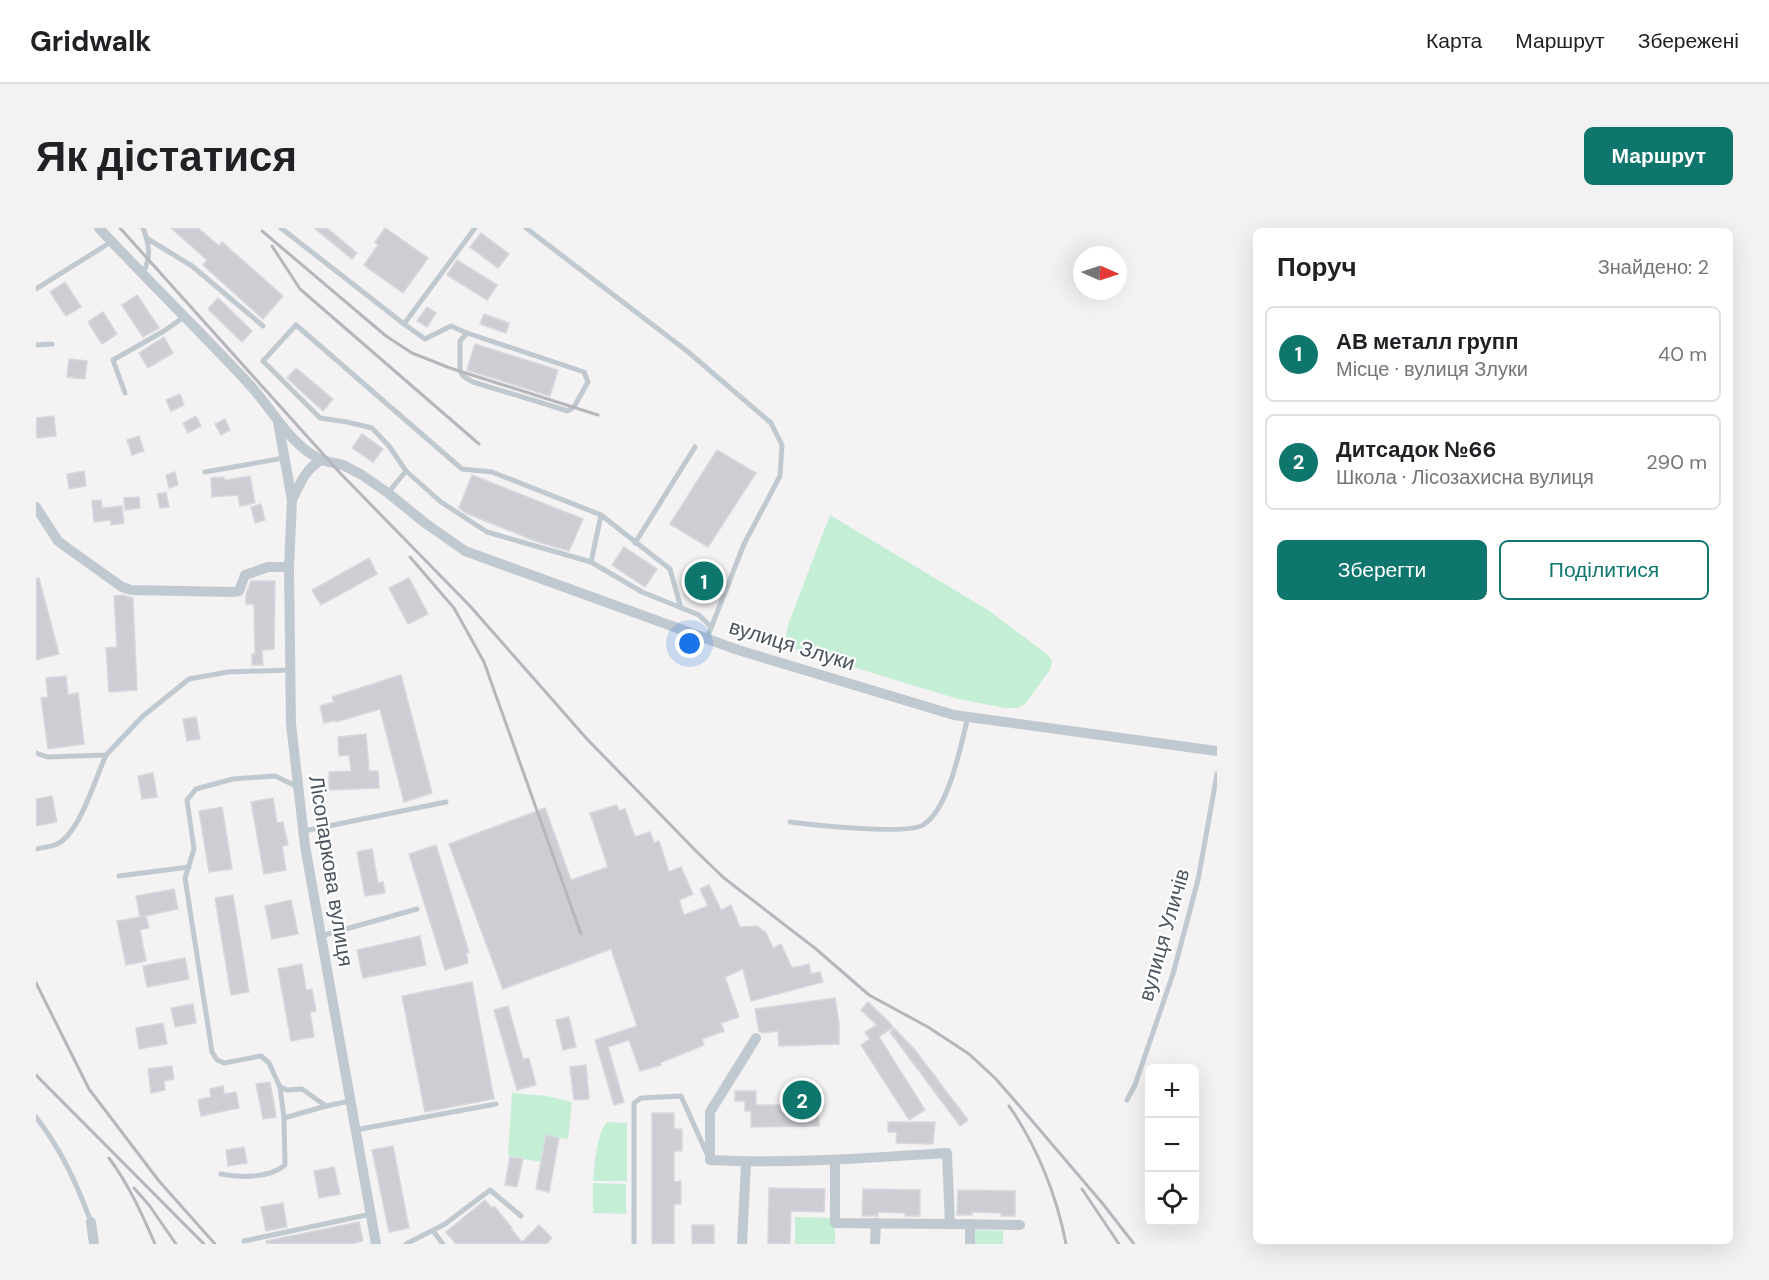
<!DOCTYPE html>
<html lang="uk">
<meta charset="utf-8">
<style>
:root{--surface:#fff;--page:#f2f2f2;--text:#202124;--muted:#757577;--line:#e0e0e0;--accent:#0f766e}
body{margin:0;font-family:"DM Sans",sans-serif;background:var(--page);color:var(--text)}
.controls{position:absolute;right:18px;bottom:18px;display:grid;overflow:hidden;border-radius:9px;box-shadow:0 6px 24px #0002}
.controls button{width:54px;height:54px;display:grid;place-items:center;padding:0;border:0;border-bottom:2px solid var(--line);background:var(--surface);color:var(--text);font:30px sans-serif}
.compass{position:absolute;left:1037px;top:18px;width:54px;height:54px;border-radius:50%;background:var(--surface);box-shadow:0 6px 24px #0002;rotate:93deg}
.you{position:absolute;left:654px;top:416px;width:21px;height:21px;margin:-15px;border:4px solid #fff;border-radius:50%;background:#1a73e8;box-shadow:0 0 0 9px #1a73e833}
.badge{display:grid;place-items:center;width:39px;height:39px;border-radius:50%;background:var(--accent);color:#fff;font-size:20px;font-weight:700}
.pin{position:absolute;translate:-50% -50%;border:3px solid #fff;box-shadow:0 2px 6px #0006}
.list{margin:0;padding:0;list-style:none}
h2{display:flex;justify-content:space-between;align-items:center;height:78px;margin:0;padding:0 24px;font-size:26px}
h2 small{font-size:20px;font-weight:400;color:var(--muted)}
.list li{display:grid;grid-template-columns:39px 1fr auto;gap:18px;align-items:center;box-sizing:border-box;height:96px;margin:0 12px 12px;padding:0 12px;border:2px solid var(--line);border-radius:9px}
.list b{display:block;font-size:22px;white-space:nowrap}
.list p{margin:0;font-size:20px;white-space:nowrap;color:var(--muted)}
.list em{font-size:20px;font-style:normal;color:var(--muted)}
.actions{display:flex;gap:12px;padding:18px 24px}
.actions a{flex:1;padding:14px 0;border:2px solid var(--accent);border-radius:9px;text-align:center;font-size:21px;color:var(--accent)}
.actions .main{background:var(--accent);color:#fff}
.icon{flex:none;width:33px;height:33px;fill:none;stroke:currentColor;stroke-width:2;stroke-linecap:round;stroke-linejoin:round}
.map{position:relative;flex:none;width:1181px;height:1016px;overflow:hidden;border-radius:9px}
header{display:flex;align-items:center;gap:36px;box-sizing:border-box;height:84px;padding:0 30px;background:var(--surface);border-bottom:2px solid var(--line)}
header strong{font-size:28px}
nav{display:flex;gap:33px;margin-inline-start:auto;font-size:21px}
.intro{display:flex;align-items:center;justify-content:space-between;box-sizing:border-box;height:144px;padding:0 36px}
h1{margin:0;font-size:42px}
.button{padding:15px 27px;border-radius:9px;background:var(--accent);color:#fff;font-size:21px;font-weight:700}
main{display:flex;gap:36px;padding:0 36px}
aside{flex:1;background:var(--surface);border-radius:9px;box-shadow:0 6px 24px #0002}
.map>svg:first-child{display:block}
.green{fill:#c4efd6}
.building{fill:#cdced4;stroke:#d7d8dd;stroke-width:1.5}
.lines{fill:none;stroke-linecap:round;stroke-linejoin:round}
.service{stroke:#c1c9d0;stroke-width:5}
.minor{stroke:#c1c9d0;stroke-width:10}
.rail{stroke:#b5b7bc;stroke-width:3}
.labels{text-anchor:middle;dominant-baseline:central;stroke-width:4.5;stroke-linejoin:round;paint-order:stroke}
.street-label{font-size:21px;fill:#4b555f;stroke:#fff}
</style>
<header>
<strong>Gridwalk</strong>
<nav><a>Карта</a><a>Маршрут</a><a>Збережені</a></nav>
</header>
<div class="intro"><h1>Як дістатися</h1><a class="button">Маршрут</a></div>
<main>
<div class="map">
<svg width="1181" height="1016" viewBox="0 0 1181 1016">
<rect width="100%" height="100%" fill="#f4f2f2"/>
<g class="green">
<polygon points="794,287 952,382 1011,426 1016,433 1014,442 989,476 982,480 969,480 922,471 748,418 752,397"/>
<polygon points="476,865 511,868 536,874 532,911 510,908 505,934 472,928"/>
<path d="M571,894L591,895V953H557C559,936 560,907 571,894Z"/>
<polygon points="557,955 590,956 590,986 557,985"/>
<polygon points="759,989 799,990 799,1016 759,1016"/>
<polygon points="937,1002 967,1003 967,1016 936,1016"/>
</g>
<g class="building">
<polygon points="135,0 162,0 183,18 186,14 247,68 227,91 167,37 171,32"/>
<polygon points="278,0 291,0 321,25 316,31"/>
<polygon points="349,0 392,30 367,65 328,37 342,17 339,14"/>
<polygon points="445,5 473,26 462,40 434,19"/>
<polygon points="421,32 461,57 451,72 411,47"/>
<polygon points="29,54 45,79 30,88 14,64"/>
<polygon points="101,67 123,100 107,109 86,77"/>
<polygon points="182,70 216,103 206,114 172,81"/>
<polygon points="391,79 400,85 391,99 381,93"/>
<polygon points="67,84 81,106 66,116 52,94"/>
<polygon points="448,86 473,95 470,105 444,96"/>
<polygon points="128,109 137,125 112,140 103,125"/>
<polygon points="439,116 522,142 514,168 431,142"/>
<polygon points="33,131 51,133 49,151 31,149"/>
<polygon points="260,140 297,171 287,183 251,150"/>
<polygon points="144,166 148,177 135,183 130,172"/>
<polygon points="18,188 20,208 1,210 0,190"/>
<polygon points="160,188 165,198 152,205 147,195"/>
<polygon points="189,191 194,202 185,207 179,196"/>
<polygon points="326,206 347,221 337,234 316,220"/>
<polygon points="103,208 108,223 96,227 91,212"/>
<polygon points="681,222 720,245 672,319 634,296"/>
<polygon points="48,243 50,258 33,261 31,246"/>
<polygon points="139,244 142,257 133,260 130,247"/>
<polygon points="436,247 547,291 533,323 499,313 430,285 423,280"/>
<polygon points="214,248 219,275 204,278 202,267 176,269 175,250 188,249 189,252"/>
<polygon points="130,264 133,279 124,280 121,266"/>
<polygon points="103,269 104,280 89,282 88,270"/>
<polygon points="65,272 66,280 86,278 88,295 75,297 75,292 58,294 56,273"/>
<polygon points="225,276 229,292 219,295 215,279"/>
<polygon points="588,319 621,341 609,359 576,337"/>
<polygon points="333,330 341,346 285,377 276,362"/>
<polygon points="665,332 684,340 671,375 652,367"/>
<polygon points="0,350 3,350 23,426 0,432"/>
<polygon points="373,350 392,386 372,396 353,360"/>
<polygon points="215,353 239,353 238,421 226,422 227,437 216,437 216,426 219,426 218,376 210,376 210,366"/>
<polygon points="87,367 97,370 101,462 73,464 70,420 81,419 78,368"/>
<polygon points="365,447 396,565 368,574 344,481 300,494 300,492 288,495 284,478 298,474 296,469"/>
<polygon points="30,448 32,467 42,465 48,516 12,521 5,470 12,469 10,450"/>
<polygon points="160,489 164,511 151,513 147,491"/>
<polygon points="330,506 333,543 342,543 343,560 293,562 293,544 315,543 313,527 303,528 302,509"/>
<polygon points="117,545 121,569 106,571 102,548"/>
<polygon points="16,568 21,594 0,598 0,571"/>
<polygon points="237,570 241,595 247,594 252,617 246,618 250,642 228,646 215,574"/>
<polygon points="581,577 583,583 589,581 599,609 614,604 618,615 623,613 633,644 645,639 657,666 643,672 648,687 672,678 664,661 673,657 685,682 695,677 704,699 721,698 730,705 737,720 745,716 756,740 773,736 775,746 784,744 787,754 715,773 707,741 689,749 703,789 685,795 688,803 666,811 668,817 624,835 625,837 604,843 593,812 572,819 588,874 578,877 559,812 601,798 575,721 467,761 413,616 509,580 535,652 572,639 554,585"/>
<polygon points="186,579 196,641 173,644 163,583"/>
<polygon points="400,617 433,724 430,725 432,735 409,742 373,626"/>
<polygon points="336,621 342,655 347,654 349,665 329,668 321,624"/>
<polygon points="138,661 142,681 104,689 100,668"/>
<polygon points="197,667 213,764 195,767 179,670"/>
<polygon points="255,672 262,706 236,711 229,678"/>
<polygon points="110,688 113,700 104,702 110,733 90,737 81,693"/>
<polygon points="384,708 390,737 327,750 321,722"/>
<polygon points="149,730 153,751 111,759 107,738"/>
<polygon points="266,736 270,762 276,761 280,783 274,784 278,809 255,813 242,741"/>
<polygon points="436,754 458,871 389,884 366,768"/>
<polygon points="799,770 803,795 803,816 743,818 742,803 726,805 723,803 719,781"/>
<polygon points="832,774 853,794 857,799 843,809 889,882 873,892 825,817 834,811 829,804 841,797 825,782"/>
<polygon points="157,776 160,795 139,799 135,780"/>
<polygon points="472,778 487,831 493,830 500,857 481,862 458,782"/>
<polygon points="533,789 540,819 527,822 520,792"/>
<polygon points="127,795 131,816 103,821 100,800"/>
<polygon points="858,800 879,822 932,892 924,898 854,804"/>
<polygon points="550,837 553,871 538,872 534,839"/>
<polygon points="136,838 138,851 128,853 129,862 115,865 112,841"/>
<polygon points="234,854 240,889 227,891 220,856"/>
<polygon points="187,858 188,866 200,864 203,880 165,888 162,872 175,869 174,861"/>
<polygon points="699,863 720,863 720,877 783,877 783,898 715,899 715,883 709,883 709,873 699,873"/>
<polygon points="616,885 638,885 638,901 646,901 646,923 638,923 638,954 645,953 645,976 638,976 638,1016 616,1016"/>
<polygon points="852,894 899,894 897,916 860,915 861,904 852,904"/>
<polygon points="510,907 523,910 513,964 500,961"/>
<polygon points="357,918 373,1000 353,1004 336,922"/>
<polygon points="208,919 211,935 192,938 190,922"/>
<polygon points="474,929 487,931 481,959 469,957"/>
<polygon points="298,939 304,966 283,970 278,943"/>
<polygon points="733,960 789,961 788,984 755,983 754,1016 732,1016"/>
<polygon points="827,961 884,962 884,988 869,988 869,985 842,984 842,988 826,988"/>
<polygon points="922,962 979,963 979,988 965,988 965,985 936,984 936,987 921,987"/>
<polygon points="449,972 456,980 458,978 476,1000 475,1001 486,1014 503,997 516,1010 510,1016 420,1016 410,1004"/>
<polygon points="247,975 251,999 230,1003 225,979"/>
<polygon points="323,994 327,1013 314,1016 231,1016 230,1013"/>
<rect x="656" y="997" width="22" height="19"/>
</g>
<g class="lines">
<g class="service">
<polyline points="245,0 368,96 439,0"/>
<polyline points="490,0 651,123 735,195 746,217 744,248 708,316 671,410"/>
<polyline points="112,11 156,38 227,98"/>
<path d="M107,46C115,28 114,19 107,0"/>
<polyline points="0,61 75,14"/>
<polyline points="368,96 389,111 415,98 431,105 548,144 552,154 538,179 532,183 437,154 427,148 424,143 424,113 431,105"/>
<polyline points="0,117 16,116"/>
<polyline points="89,165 77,132 128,103 148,89"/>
<polyline points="169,244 248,230"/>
<polyline points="352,265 370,243"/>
<polyline points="599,315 659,219"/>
<polyline points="555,334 565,287"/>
<polyline points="645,380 634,341 565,287 456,244 426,241 260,97 227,133 284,190 311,194 336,200 353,218 370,243 405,274 451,304 555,334 606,364 663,387 675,399"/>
<polyline points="0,525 12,529 70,527 107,488 153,451 192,444 254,442"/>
<polyline points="262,559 239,548 197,551 160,561 151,572 158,621 149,650 176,824 181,832 188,835 225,828 233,835 244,859 251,862 266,861 290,878 314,873"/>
<path d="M754,594C777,597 871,607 887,597C913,581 925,517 932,488"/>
<polyline points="268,603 410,574"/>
<path d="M0,621C7,619 17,619 23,615C44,603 60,549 70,527"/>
<polyline points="83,648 153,639"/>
<polyline points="285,708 381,681"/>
<polyline points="1091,872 1099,857 1137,746 1162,652 1181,546"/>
<path d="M0,889C26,923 40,954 55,994"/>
<polyline points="248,890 290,878"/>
<polyline points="319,902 460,876"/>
<path d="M185,946C205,950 234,950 249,937L248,890L244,859"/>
<polyline points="397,1003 407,1016"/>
<polyline points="208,1013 335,986"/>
<polyline points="370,1016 409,996 454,962 485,988"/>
<polyline points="598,1016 598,875 605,870 645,868 672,928"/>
</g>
<g class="minor">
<path d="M63,0C112,53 164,103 213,156C238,183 252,215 285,232"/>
<polyline points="242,194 256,272 253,339 255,496 269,618 340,1016"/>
<path d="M256,272C265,254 268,243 285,232L307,237L326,247L352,265L389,295L429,323L702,422L918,487L1181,523"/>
<polyline points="0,279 22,313 30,319 86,359 95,362 197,364 203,363 209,347 232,339 253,339"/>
<path d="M720,810L674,884V932C753,936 832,930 911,925L914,996L799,995V932"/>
<polyline points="55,994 58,1016"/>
<polyline points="914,996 984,997"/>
<polyline points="706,1016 710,934"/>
<polyline points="839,1016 840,995"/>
<polyline points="934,1016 934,996"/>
</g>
<g class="rail">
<polyline points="84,0 305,246 434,378 551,511 661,624 688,650 780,721 833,767 892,799 933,826 959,850 980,874 1067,976 1098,1016"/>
<polyline points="226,3 350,108 376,125 414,140 562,187"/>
<polyline points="236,18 264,61 443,216"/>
<polyline points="374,329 418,380 448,434 545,706"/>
<polyline points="0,755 53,861 123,953 179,1016"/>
<polyline points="0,847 168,1016"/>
<path d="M973,878C1001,918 1021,968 1030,1016"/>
<path d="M73,930C93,957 106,986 119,1016"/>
<polyline points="98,960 113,977 140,1016"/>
<polyline points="1046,961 1083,1016"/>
</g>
</g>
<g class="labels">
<g class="street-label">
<text transform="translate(756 417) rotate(17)">вулиця Злуки</text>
<text transform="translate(295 643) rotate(81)">Лісопаркова вулиця</text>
<text transform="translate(1128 707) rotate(-74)">вулиця Уличів</text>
</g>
</g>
</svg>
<div class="controls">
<button>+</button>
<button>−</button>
<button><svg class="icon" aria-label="locate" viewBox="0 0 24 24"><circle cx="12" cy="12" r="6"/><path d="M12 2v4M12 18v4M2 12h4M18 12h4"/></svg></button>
</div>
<svg class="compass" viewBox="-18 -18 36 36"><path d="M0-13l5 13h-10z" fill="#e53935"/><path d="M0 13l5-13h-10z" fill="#757577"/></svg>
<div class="you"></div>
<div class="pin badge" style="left:668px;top:353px">1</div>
<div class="pin badge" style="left:766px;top:872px">2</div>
</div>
<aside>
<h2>Поруч<small>Знайдено: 2</small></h2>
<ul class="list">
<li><span class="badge">1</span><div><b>АВ металл групп</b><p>Місце · вулиця Злуки</p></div><em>40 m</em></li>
<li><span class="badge">2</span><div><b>Дитсадок №66</b><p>Школа · Лісозахисна вулиця</p></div><em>290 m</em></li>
</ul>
<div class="actions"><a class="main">Зберегти</a><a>Поділитися</a></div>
</aside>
</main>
